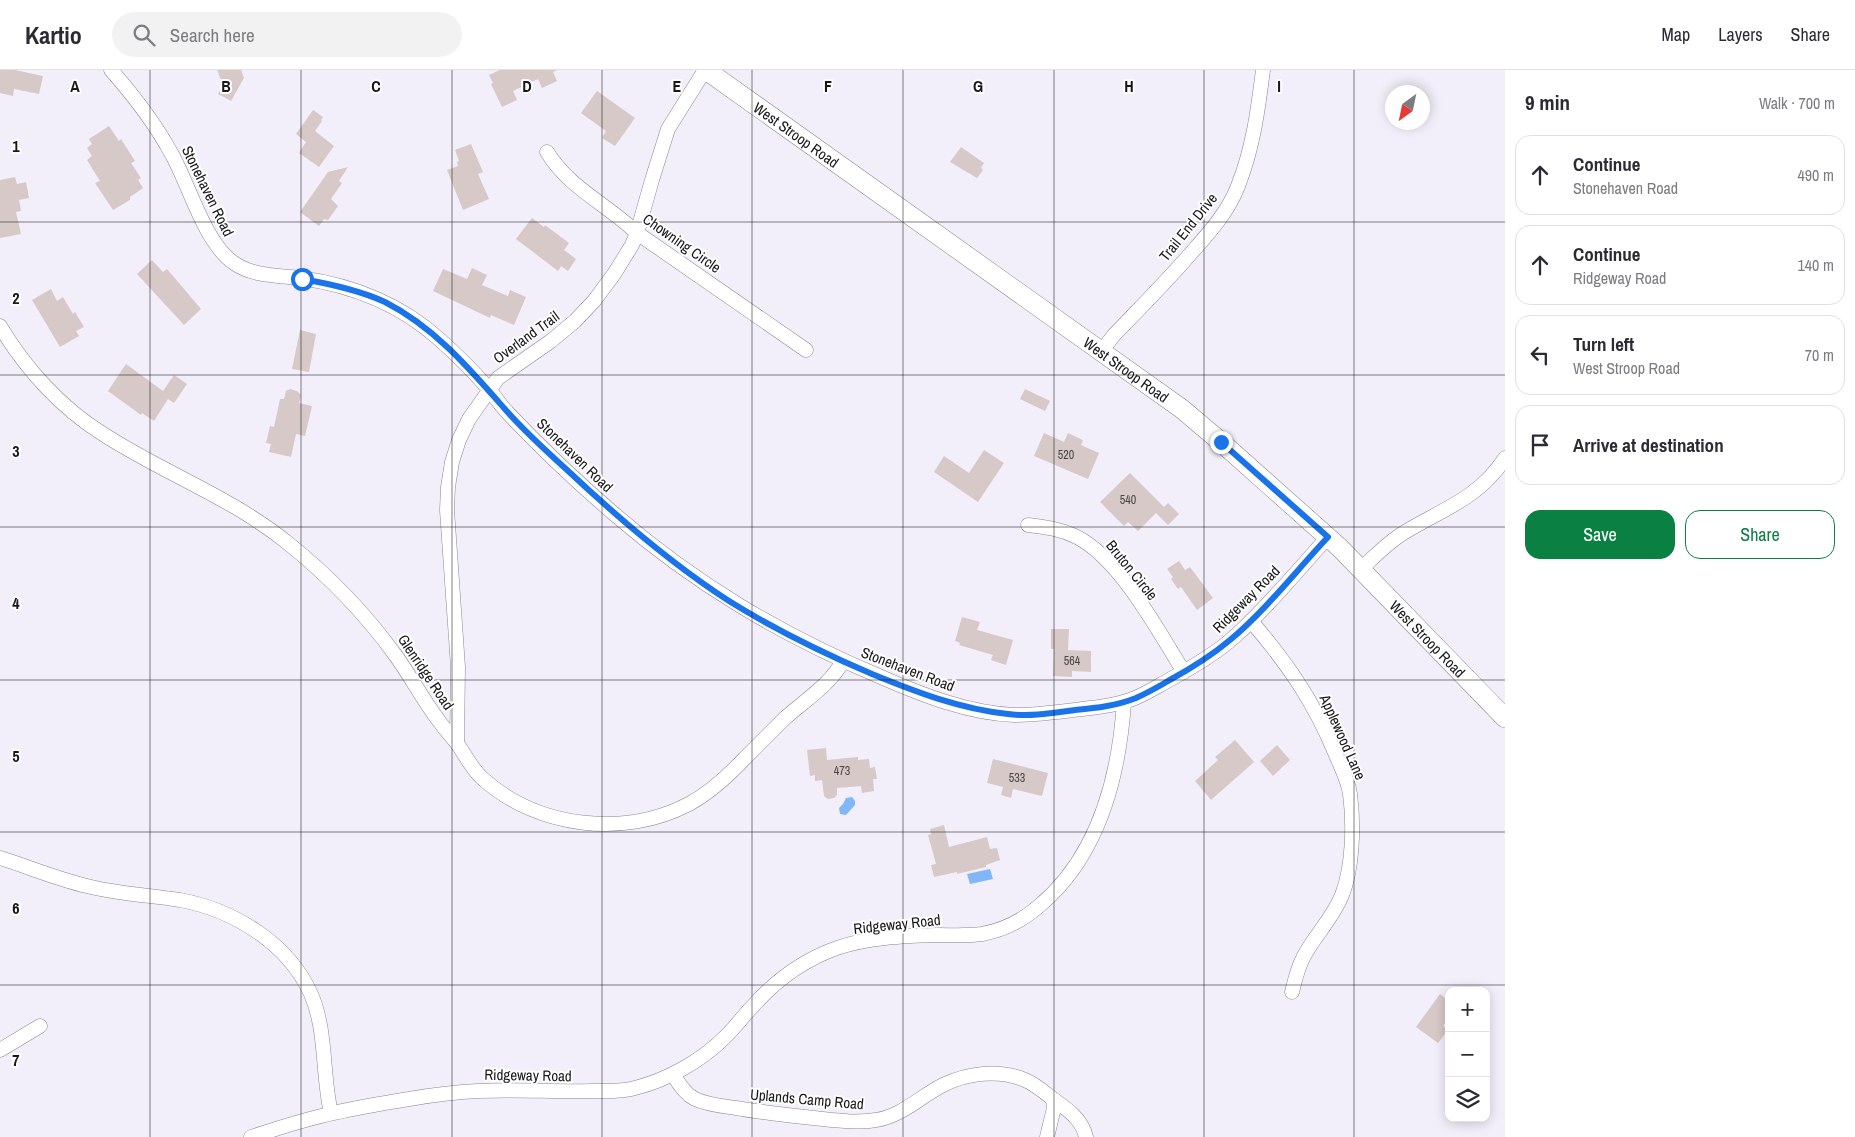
<!DOCTYPE html>
<meta charset="utf-8">
<style>
:root{--surface:#fff;--page:#f2f2f3;--text:#2b2b33;--muted:#7c7c81;--line:#e1e1e2;--accent:#0b8043}
body{margin:0;font-family:"Archivo Narrow",sans-serif;background:var(--page);color:var(--text)}
.controls{position:absolute;right:15px;bottom:15px;display:grid;overflow:hidden;border-radius:10px;box-shadow:0 2px 12px #0003}
.controls button{width:45px;height:45px;display:grid;place-items:center;padding:0;border:0;border-bottom:1px solid var(--line);background:var(--surface);color:var(--text);font:25px sans-serif}
.compass{position:absolute;left:1385px;top:15px;width:45px;height:45px;border-radius:50%;background:var(--surface);box-shadow:0 2px 12px #0003;rotate:213deg}
.stop{position:absolute;width:15px;height:15px;margin:-11px;border:4px solid #1a73e8;border-radius:50%;background:#fff}
.stop.end{background:#1a73e8;border-color:#fff;box-shadow:0 1px 5px #0008}
.list{margin:0;padding:0;list-style:none}
h2{display:flex;justify-content:space-between;align-items:center;height:65px;margin:0;padding:0 20px;font-size:21px}
h2 small{font-size:16px;font-weight:400;color:var(--muted)}
.list li{display:grid;grid-template-columns:32px 1fr auto;gap:15px;align-items:center;box-sizing:border-box;height:80px;margin:0 10px 10px;padding:0 10px;border:1px solid var(--line);border-radius:15px}
.list b{display:block;font-size:19px;white-space:nowrap}
.list p{margin:0;font-size:16px;white-space:nowrap;color:var(--muted)}
.list em{font-size:16px;font-style:normal;color:var(--muted)}
.actions{display:flex;gap:10px;padding:15px 20px}
.actions a{flex:1;padding:11px 0;border:1px solid var(--accent);border-radius:15px;text-align:center;font-size:18px;color:var(--accent)}
.actions .main{background:var(--accent);color:#fff}
.icon{flex:none;width:28px;height:28px;fill:none;stroke:currentColor;stroke-width:2;stroke-linecap:round;stroke-linejoin:round}
.map{position:relative;flex:none;width:1505px;height:1067px;overflow:hidden}
header{display:flex;align-items:center;gap:30px;box-sizing:border-box;height:70px;padding:0 25px;background:var(--surface);border-bottom:1px solid var(--line)}
header strong{font-size:24px}
nav{display:flex;gap:28px;margin-inline-start:auto;font-size:18px}
.search{width:350px;height:45px;background:var(--page);display:flex;align-items:center;gap:12px;box-sizing:border-box;padding:0 18px;border-radius:28px;color:var(--muted);font-size:19px}
main{display:flex}
aside{flex:1;background:var(--surface)}
.map>svg:first-child{display:block}
.water{fill:#81b6f8}
.building{fill:#d6c9c7}
.lines{fill:none;stroke-linecap:round;stroke-linejoin:round}
.minor-casing{stroke:#8a8790;stroke-width:15}
.secondary-casing{stroke:#8a8790;stroke-width:20}
.minor{stroke:#fff;stroke-width:14}
.secondary{stroke:#fff;stroke-width:19}
.route{stroke:#1a73e8;stroke-width:6}
.grid{fill:none;stroke:#18171a;stroke-width:1;stroke-opacity:0.55}
.labels{text-anchor:middle;dominant-baseline:central;stroke-width:4;stroke-linejoin:round;paint-order:stroke}
.number-label{font-size:12px;fill:#484445}
.street-label{font-size:15px;fill:#18171a;stroke:#fefefe}
.grid-label{font-size:16px;text-anchor:middle;font-weight:bold;fill:#18171a;stroke:#fefefe;stroke-width:4;stroke-linejoin:round;paint-order:stroke}
</style>
<header>
<strong>Kartio</strong>
<div class="search"><svg class="icon" aria-label="search" viewBox="0 0 24 24"><circle cx="10" cy="10" r="6"/><path d="M15 15l6 6"/></svg>Search here</div>
<nav><a>Map</a><a>Layers</a><a>Share</a></nav>
</header>
<main>
<div class="map">
<svg width="1505" height="1067" viewBox="0 0 1505 1067">
<rect width="100%" height="100%" fill="#f3effa"/>
<g class="water">
<polygon points="852,727 855,731 855,735 846,745 840,744 839,738 843,734 846,728"/>
<polygon points="990,799 993,809 970,814 967,804"/>
</g>
<g class="building">
<polygon points="0,0 15,0 43,6 39,24 14,19 13,26 0,23"/>
<polygon points="217,0 241,0 244,8 231,31 218,24 223,15"/>
<polygon points="500,0 557,0 553,2 557,11 542,18 538,9 513,21 517,30 502,37 491,14 493,13 489,5"/>
<polygon points="597,21 635,48 615,76 602,68 606,61 581,43"/>
<polygon points="313,40 323,47 321,50 322,51 315,61 334,76 319,97 299,83 306,72 296,64"/>
<polygon points="109,56 119,71 121,69 135,91 131,93 141,108 138,110 143,118 130,127 130,130 113,140 95,113 100,111 87,90 92,86 87,78 92,74 89,69"/>
<polygon points="471,74 483,102 478,104 489,129 463,140 447,100 458,96 457,92 459,91 455,80"/>
<polygon points="961,77 984,93 981,98 983,100 977,108 950,92"/>
<polygon points="348,97 339,111 342,113 331,129 338,136 328,150 324,149 319,156 300,142 328,102"/>
<polygon points="15,107 17,114 26,112 29,128 19,130 21,141 16,142 21,164 0,168 0,110"/>
<polygon points="532,148 544,157 545,155 569,173 564,180 576,189 568,201 561,196 558,201 516,169"/>
<polygon points="152,190 163,202 167,199 201,239 184,255 137,204"/>
<polygon points="472,198 487,205 482,215 508,226 510,220 526,227 514,255 491,245 490,248 433,221 443,199 467,209"/>
<polygon points="51,219 57,231 63,227 73,244 75,242 84,257 76,261 79,266 60,277 32,230"/>
<polygon points="300,260 316,264 309,302 292,299"/>
<polygon points="126,294 163,321 174,305 187,314 174,333 168,329 154,351 142,343 141,345 108,321"/>
<polygon points="290,319 297,321 301,325 299,333 312,336 305,366 296,364 291,387 269,382 271,374 266,373 270,356 274,357 280,329 284,329 286,321"/>
<polygon points="1025,319 1050,331 1045,341 1020,329"/>
<polygon points="1044,363 1064,372 1068,363 1083,370 1081,375 1099,383 1088,409 1034,386"/>
<polygon points="984,380 1004,393 978,432 934,402 944,386 969,403"/>
<polygon points="1130,403 1164,437 1168,433 1179,444 1168,455 1156,443 1138,461 1128,452 1124,456 1100,432"/>
<polygon points="1179,491 1185,500 1190,497 1213,528 1197,540 1181,517 1178,519 1171,509 1173,507 1167,499"/>
<polygon points="962,547 980,552 977,560 1013,570 1006,595 991,590 993,585 959,575 960,573 955,571"/>
<polygon points="1051,559 1069,559 1068,580 1091,581 1091,602 1072,601 1072,607 1053,606 1054,579 1051,579"/>
<polygon points="1235,670 1254,692 1211,730 1195,711 1218,690 1215,687"/>
<polygon points="1277,675 1290,690 1273,706 1260,691"/>
<polygon points="826,678 827,690 858,687 858,690 869,689 870,698 875,697 877,709 873,709 874,721 862,723 861,716 837,718 837,725 834,728 828,729 824,726 822,710 815,711 815,705 810,706 807,680"/>
<polygon points="993,689 1048,703 1042,726 1013,719 1011,728 1001,725 1003,717 987,713"/>
<polygon points="944,755 949,777 987,767 990,779 997,778 1000,790 986,795 986,797 957,804 957,802 934,807 931,795 936,794 928,765 931,764 930,759"/>
<polygon points="1440,924 1449,931 1449,948 1443,956 1448,960 1438,973 1416,957"/>
</g>
<g class="lines">
<defs>
<g id="minor">
<path d="M111,0C133,25 154,52 170,81C189,113 204,173 234,193C254,207 278,205 300,208C352,215 400,234 439,269C456,284 473,301 488,318C495,326 500,335 507,342C540,377 577,412 613,443C695,514 781,565 881,607C922,625 968,643 1014,645C1037,645 1059,642 1082,639C1100,637 1118,635 1135,628C1147,623 1158,616 1169,610C1191,598 1214,585 1233,568C1267,538 1297,501 1328,467"/>
<path d="M547,82C570,119 607,134 637,163L806,280"/>
<path d="M0,256C25,298 61,338 103,364C163,403 233,428 289,474C330,507 365,543 396,586C411,607 423,630 439,651C444,658 450,665 456,672C465,684 471,698 482,708C537,758 624,768 689,734C711,722 728,706 745,688C758,675 771,662 784,649C805,630 829,616 843,591"/>
<path d="M1100,283L1114,265C1138,240 1162,216 1185,190C1205,167 1227,145 1238,116C1253,78 1258,40 1263,0"/>
<path d="M1028,455C1045,457 1061,459 1077,467C1121,490 1158,561 1184,602"/>
<path d="M1361,499C1375,486 1388,472 1405,462C1443,439 1479,428 1505,388"/>
<path d="M1251,551C1288,594 1314,632 1336,685C1341,697 1348,710 1350,724C1354,754 1353,797 1342,825C1333,848 1315,865 1304,886C1298,897 1295,909 1292,922"/>
<polyline points="457,673 458,597 447,440 448,417 452,392 459,370 469,349 498,308 551,271 575,251 594,231 614,204 632,175 637,163 652,110 668,59 705,0"/>
<path d="M0,788C29,797 57,809 87,816C117,824 149,825 180,830C234,840 288,873 311,924C327,961 322,1005 331,1043"/>
<polyline points="0,980 40,956"/>
<path d="M673,1004C678,1013 685,1024 695,1029C708,1035 723,1036 736,1038C765,1043 794,1046 823,1049C841,1051 859,1053 876,1050C902,1046 921,1026 943,1015C967,1003 999,999 1025,1010C1035,1014 1044,1022 1053,1029"/>
<path d="M251,1067C278,1058 306,1049 334,1043C359,1037 384,1033 409,1029C432,1025 455,1022 478,1021C516,1019 554,1022 592,1021C606,1021 622,1022 635,1018C667,1010 701,991 724,968C735,958 743,946 753,936C777,909 803,890 837,878C869,867 905,866 938,865C953,865 967,866 982,864C1004,860 1022,851 1039,836C1099,786 1119,707 1124,632"/>
<path d="M1047,1067L1054,1038L1053,1029C1067,1039 1082,1049 1086,1067"/>
</g>
<g id="secondary">
<path id="s1" d="M706,0L1182,339L1221,372L1340,478L1505,648"/>
</g>
</defs>
<use href="#minor" class="minor-casing"/>
<use href="#secondary" class="secondary-casing"/>
<use href="#minor" class="minor"/>
<use href="#secondary" class="secondary"/>
</g>
<g class="lines">
<path class="route" d="M302,209C331,214 359,220 385,232C434,257 469,298 504,338C523,360 545,380 566,399C617,447 670,493 729,531C774,559 823,583 872,604C916,622 960,639 1008,644C1030,647 1053,643 1075,640C1096,638 1116,636 1136,628C1147,623 1158,617 1168,611C1190,599 1211,586 1230,570C1266,540 1296,501 1328,467L1221,372"/>
</g>
<path class="grid" d="M150,0V1067M301,0V1067M452,0V1067M602,0V1067M752,0V1067M903,0V1067M1054,0V1067M1204,0V1067M1354,0V1067M0,152H1505M0,305H1505M0,457H1505M0,610H1505M0,762H1505M0,915H1505"/>
<g class="labels">
<g class="number-label">
<text x="1066" y="385">520</text>
<text x="1128" y="430">540</text>
<text x="1072" y="591">564</text>
<text x="842" y="701">473</text>
<text x="1017" y="708">533</text>
</g>
<g class="street-label">
<text stroke="none"><textPath href="#s1" startOffset="111">West Stroop Road</textPath></text>
<text transform="translate(208 121) rotate(64)">Stonehaven Road</text>
<text transform="translate(1188 157) rotate(-51)">Trail End Drive</text>
<text transform="translate(682 173) rotate(35)">Chowning Circle</text>
<text transform="translate(526 267) rotate(-36)">Overland Trail</text>
<text stroke="none"><textPath href="#s1" startOffset="516">West Stroop Road</textPath></text>
<text transform="translate(575 385) rotate(44)">Stonehaven Road</text>
<text transform="translate(1132 500) rotate(51)">Bruton Circle</text>
<text transform="translate(1246 529) rotate(-45)">Ridgeway Road</text>
<text stroke="none"><textPath href="#s1" startOffset="921">West Stroop Road</textPath></text>
<text transform="translate(908 599) rotate(21)">Stonehaven Road</text>
<text transform="translate(426 602) rotate(56)">Glenridge Road</text>
<text transform="translate(1343 667) rotate(66)">Applewood Lane</text>
<text transform="translate(897 854) rotate(-6)">Ridgeway Road</text>
<text transform="translate(528 1005) rotate(1)">Ridgeway Road</text>
<text transform="translate(807 1029) rotate(5)">Uplands Camp Road</text>
</g>
</g>
<g class="grid-label">
<text x="75" y="22">A</text>
<text x="226" y="22">B</text>
<text x="376" y="22">C</text>
<text x="527" y="22">D</text>
<text x="677" y="22">E</text>
<text x="828" y="22">F</text>
<text x="978" y="22">G</text>
<text x="1129" y="22">H</text>
<text x="1279" y="22">I</text>
<text x="16" y="82">1</text>
<text x="16" y="234">2</text>
<text x="16" y="387">3</text>
<text x="16" y="539">4</text>
<text x="16" y="692">5</text>
<text x="16" y="844">6</text>
<text x="16" y="996">7</text>
</g>
</svg>
<div class="controls">
<button>+</button>
<button>−</button>
<button><svg class="icon" aria-label="layers" viewBox="0 0 24 24"><path d="M12 4l9 5-9 5-9-5zM3 14l9 5 9-5"/></svg></button>
</div>
<svg class="compass" viewBox="-18 -18 36 36"><path d="M0-13l5 13h-10z" fill="#e53935"/><path d="M0 13l5-13h-10z" fill="#7c7c81"/></svg>
<div class="stop" style="left:302px;top:209px"></div>
<div class="stop end" style="left:1221px;top:372px"></div>
</div>
<aside>
<h2>9 min<small>Walk · 700 m</small></h2>
<ul class="list">
<li><svg class="icon" aria-label="ahead" viewBox="0 0 24 24"><path d="M12 20V5M6 11l6-6 6 6"/></svg><div><b>Continue</b><p>Stonehaven Road</p></div><em>490 m</em></li>
<li><svg class="icon" aria-label="ahead" viewBox="0 0 24 24"><path d="M12 20V5M6 11l6-6 6 6"/></svg><div><b>Continue</b><p>Ridgeway Road</p></div><em>140 m</em></li>
<li><svg class="icon" aria-label="left" viewBox="0 0 24 24"><path d="M17 20v-9H6M10 6l-5 5 5 5"/></svg><div><b>Turn left</b><p>West Stroop Road</p></div><em>70 m</em></li>
<li><svg class="icon" aria-label="arrive" viewBox="0 0 24 24"><path d="M6 21V4h12l-3 4 3 4H6"/></svg><div><b>Arrive at destination</b></div></li>
</ul>
<div class="actions"><a class="main">Save</a><a>Share</a></div>
</aside>
</main>
